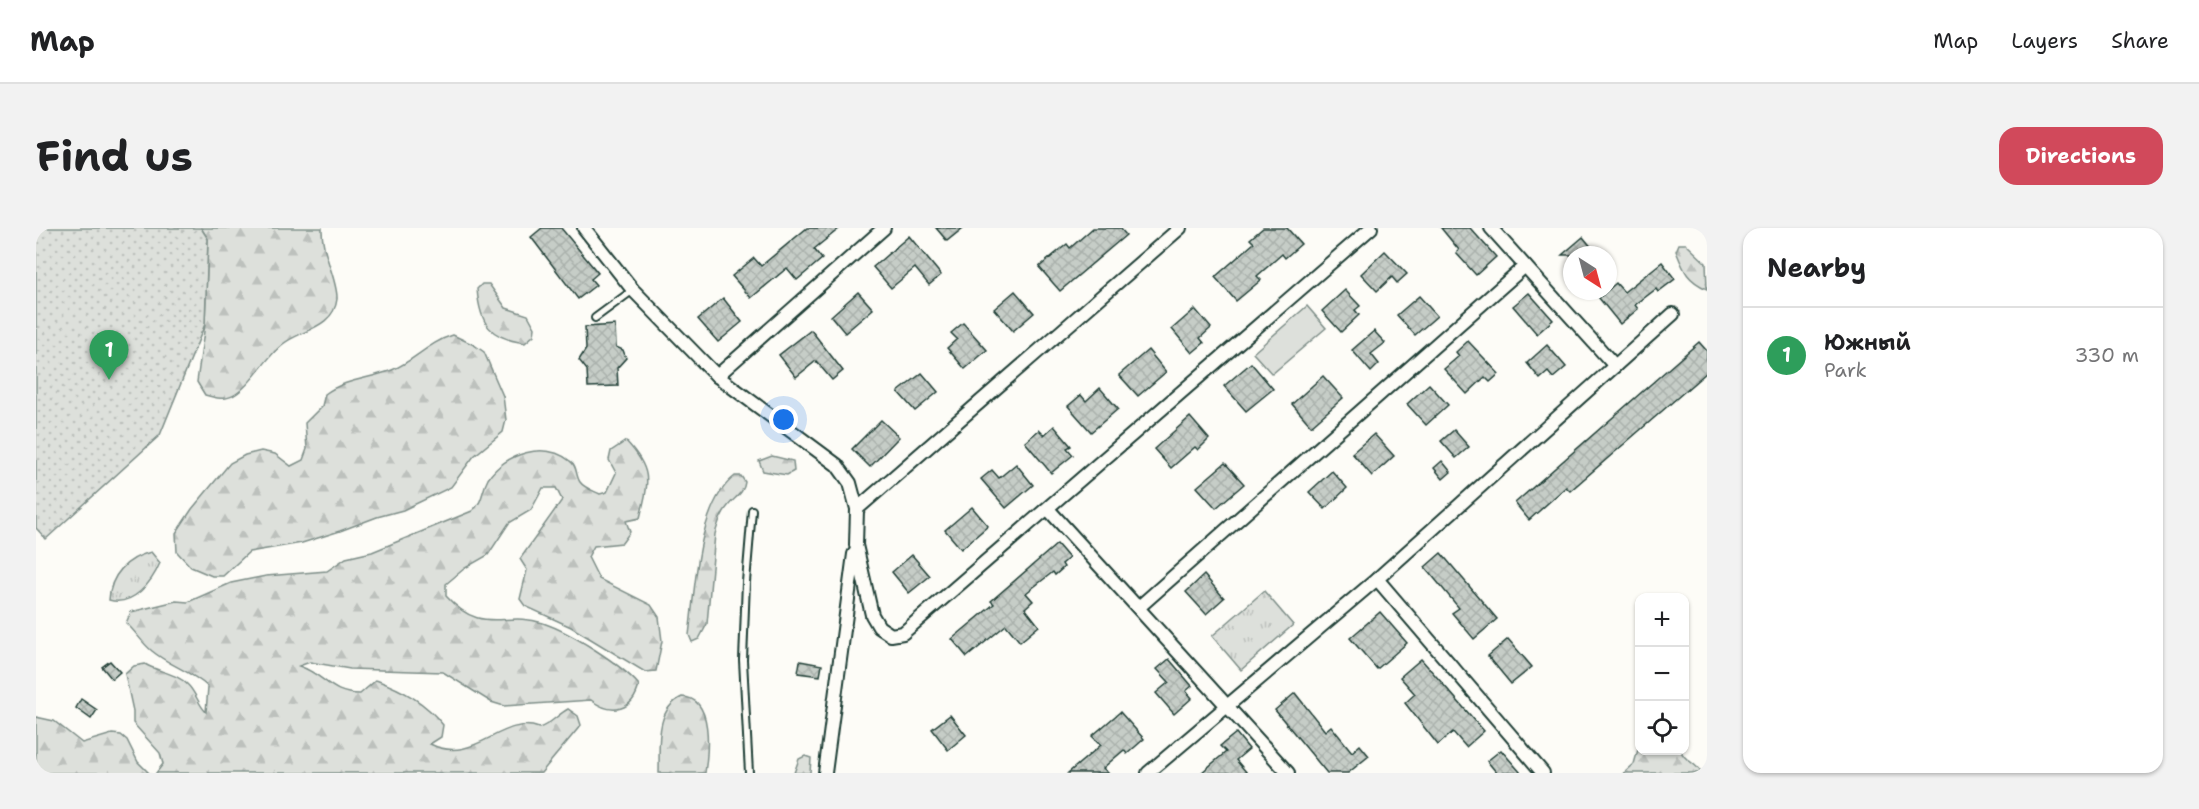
<!DOCTYPE html>
<meta charset="utf-8">
<style>
:root{--surface:#fff;--page:#f2f2f2;--text:#202124;--muted:#757577;--line:#e0e0e0;--accent:#d1495b}
body{margin:0;font-family:"Shantell Sans",sans-serif;background:var(--page);color:var(--text)}
.controls{position:absolute;right:18px;bottom:18px;display:grid;overflow:hidden;border-radius:12px;box-shadow:0 2px 4px #0004}
.controls button{width:54px;height:54px;display:grid;place-items:center;padding:0;border:0;border-bottom:2px solid var(--line);background:var(--surface);color:var(--text);font:30px sans-serif}
.compass{position:absolute;left:1527px;top:18px;width:54px;height:54px;border-radius:50%;background:var(--surface);box-shadow:0 2px 4px #0004;rotate:144deg}
.you{position:absolute;left:748px;top:192px;width:21px;height:21px;margin:-15px;border:4px solid #fff;border-radius:50%;background:#1a73e8;box-shadow:0 0 0 9px #1a73e833}
.badge{display:grid;place-items:center;width:39px;height:39px;border-radius:50%;background:var(--accent);color:#fff;font-size:20px;font-weight:700}
.pin{position:absolute;translate:-50% -50px;filter:drop-shadow(0 2px 3px #0008)}
.pin::after{content:'';position:absolute;top:32px;width:21px;height:18px;background:inherit;clip-path:polygon(0 0,100% 0,50% 100%)}
.list{margin:0;padding:0;list-style:none}
h2{display:flex;justify-content:space-between;align-items:center;height:78px;margin:0;padding:0 24px;font-size:26px}
h2 small{font-size:20px;font-weight:400;color:var(--muted)}
.list li{display:grid;grid-template-columns:39px 1fr auto;gap:18px;align-items:center;box-sizing:border-box;height:96px;padding:0 24px;border-top:2px solid var(--line)}
.list b{display:block;font-size:22px;white-space:nowrap}
.list p{margin:0;font-size:20px;white-space:nowrap;color:var(--muted)}
.list em{font-size:20px;font-style:normal;color:var(--muted)}
.icon{flex:none;width:33px;height:33px;fill:none;stroke:currentColor;stroke-width:2;stroke-linecap:round;stroke-linejoin:round}
.map{position:relative;flex:none;width:1671px;height:545px;overflow:hidden;border-radius:18px}
header{display:flex;align-items:center;gap:36px;box-sizing:border-box;height:84px;padding:0 30px;background:var(--surface);border-bottom:2px solid var(--line)}
header strong{font-size:28px}
nav{display:flex;gap:33px;margin-inline-start:auto;font-size:21px}
.intro{display:flex;align-items:center;justify-content:space-between;box-sizing:border-box;height:144px;padding:0 36px}
h1{margin:0;font-size:42px}
.button{padding:15px 27px;border-radius:18px;background:var(--accent);color:#fff;font-size:21px;font-weight:700}
main{display:flex;gap:36px;padding:0 36px}
aside{flex:1;background:var(--surface);border-radius:18px;box-shadow:0 2px 4px #0004}
.map>svg:first-child{display:block}
.grass{fill:url(#grass-tufts);stroke:#7e8e88;stroke-width:1.5}
.forest{fill:url(#forest-firs);stroke:#7e8e88;stroke-width:1.5}
.garden{fill:url(#garden-dots);stroke:#7e8e88;stroke-width:1.5}
.pitch{fill:#dde0db;stroke:#7e8e88;stroke-width:1.5}
.building{fill:url(#building-cross-hatch);stroke:#1f3d34;stroke-width:1.5}
.lines{fill:none;stroke-linecap:round;stroke-linejoin:round}
.service-casing{stroke:#1f3d34;stroke-width:10}
.minor-casing{stroke:#1f3d34;stroke-width:16}
.service{stroke:#fdfcf7;stroke-width:6}
.minor{stroke:#fdfcf7;stroke-width:12}
</style>
<header>
<strong>Map</strong>
<nav><a>Map</a><a>Layers</a><a>Share</a></nav>
</header>
<div class="intro"><h1>Find us</h1><a class="button">Directions</a></div>
<main>
<div class="map">
<svg width="1671" height="545" viewBox="0 0 1671 545">
<defs>
<pattern id="grass-tufts" width="24" height="20" patternUnits="userSpaceOnUse" patternTransform="scale(1.5)"><rect width="24" height="20" fill="#dde0db"/><path d="M3 7l-1-3M5 7V3M7 7l1-3M15 17l-1-3M17 17v-4M19 17l1-3" fill="none" stroke="#bdc1bd"/></pattern>
<pattern id="forest-firs" width="22" height="20" patternUnits="userSpaceOnUse" patternTransform="scale(1.5)"><rect width="22" height="20" fill="#dde0db"/><path d="M5 1l3.5 6h-7zM16 11l3.5 6h-7z" fill="#bdc1bd"/></pattern>
<pattern id="garden-dots" width="8" height="8" patternUnits="userSpaceOnUse" patternTransform="scale(1.5)"><rect width="8" height="8" fill="#dde0db"/><path d="M2 2h.1M6 6h.1" fill="none" stroke="#bdc1bd" stroke-width="1.8" stroke-linecap="round"/></pattern>
<pattern id="building-cross-hatch" width="8" height="8" patternUnits="userSpaceOnUse" patternTransform="scale(1.5)"><rect width="8" height="8" fill="#c6cdc7"/><path d="M0 0l8 8M0 8l8-8" fill="none" stroke="#aab1ac"/></pattern>
</defs>
<rect width="100%" height="100%" fill="#fdfcf7"/>
<filter id="ink" filterUnits="userSpaceOnUse"><feTurbulence type="fractalNoise" baseFrequency=".0167" numOctaves="2"/><feDisplacementMap in="SourceGraphic" scale="12" xChannelSelector="R" yChannelSelector="G"/><feConvolveMatrix kernelMatrix="1 2 1 2 8 2 1 2 1" color-interpolation-filters="sRGB"/></filter>
<g filter="url(#ink)">
<g class="grass">
<path d="M115,324L124,335C116,354 97,379 73,372C74,347 91,330 115,324Z"/>
<polygon points="1228,363 1257,397 1205,442 1176,408"/>
</g>
<g class="forest">
<path d="M165,0H286C285,24 302,53 301,71C298,100 264,102 247,116C229,130 218,154 200,166C190,173 179,170 169,167L161,154L169,96L172,11Z"/>
<path d="M1643,16H1650L1670,35L1671,61C1651,52 1648,43 1640,23Z"/>
<path d="M446,56H453L470,80L492,87L499,100L498,107L489,115C454,110 444,97 441,61Z"/>
<path d="M417,107L438,117L448,124L467,168L470,192L467,204L438,228L415,259L367,282L341,289L304,303L266,315L213,324L187,348H176L155,339L141,324L140,305L156,281L194,235L209,227L225,223L239,226L255,238L267,232L271,221L269,195L286,178L289,166C309,151 333,151 356,142C378,133 393,114 417,107Z"/>
<path d="M590,213C617,242 613,253 604,290L590,293L594,304L586,315L558,318L552,329L563,351L615,377L623,389L626,413L620,443L609,444L535,399L489,378L484,371L491,342L484,331L526,272L520,260H507L495,282L473,295L452,327L429,340L410,356V368C447,409 467,382 507,395C534,404 585,436 603,457C597,483 576,488 555,472L468,478L455,474L407,444L314,441L274,434L263,438C290,447 293,466 324,466L340,452C367,462 389,474 407,497L405,509L394,516C439,538 465,486 503,500C515,496 521,487 532,481L542,488L545,497L505,545H120L127,536L124,525L97,495V483L89,446L98,438L109,436C122,444 141,445 152,457C160,465 162,476 170,484L172,459C155,443 134,438 116,423C106,415 100,404 90,395L95,384L140,373L152,374L195,355L230,348L291,343L310,330L336,324L436,283C448,273 445,264 452,251C469,225 509,213 534,233C542,238 539,247 544,254C548,260 558,263 564,266L571,264L580,245L573,232L575,223Z"/>
<polygon points="736,228 757,233 758,243 751,247 727,243 723,233"/>
<path d="M699,248H705L709,254C708,265 699,269 692,278C685,286 682,296 679,306L671,396L663,411L656,414L653,407C659,363 661,277 699,248Z"/>
<path d="M646,469C678,469 672,524 669,545H623C624,519 618,482 646,469Z"/>
<polygon points="0,489 18,493 46,515 76,506 85,507 91,512 102,534 113,545 0,545"/>
<path d="M1603,518L1604,522L1645,523C1648,533 1661,535 1665,545H1588L1598,536Z"/>
<polygon points="769,528 775,530 774,545 758,545 763,531"/>
</g>
<polygon class="garden" points="0,0 165,0 172,11 169,96 124,207 10,311 0,300"/>
<polygon class="pitch" points="1271,78 1290,100 1236,146 1217,125"/>
<g class="building">
<polygon points="506,0 525,0 562,45 555,51 560,57 542,71 495,9"/>
<polygon points="771,0 804,0 778,21 786,31 761,52 751,40 715,70 696,48 718,30 725,38"/>
<polygon points="900,0 927,0 911,13"/>
<polygon points="1057,0 1084,0 1090,7 1024,63 1003,39 1031,16 1034,20"/>
<polygon points="1227,0 1251,0 1265,16 1249,30 1246,26 1221,48 1225,52 1200,73 1179,49 1218,15 1214,11"/>
<polygon points="1405,0 1434,0 1460,29 1440,47 1420,25 1423,22"/>
<polygon points="873,8 905,47 893,57 879,40 855,60 837,39"/>
<polygon points="1547,9 1562,27 1526,27"/>
<polygon points="1349,23 1371,46 1361,55 1356,49 1341,63 1325,46"/>
<polygon points="1626,34 1639,51 1622,64 1620,61 1599,77 1602,81 1584,96 1563,70 1580,55 1588,64"/>
<polygon points="1309,62 1324,78 1319,82 1323,87 1305,104 1286,83"/>
<polygon points="979,63 998,85 977,103 958,81"/>
<polygon points="822,64 837,81 809,105 795,88"/>
<polygon points="1493,65 1517,92 1501,106 1477,78"/>
<polygon points="1383,68 1401,88 1379,107 1361,87"/>
<polygon points="687,70 706,94 682,114 662,91"/>
<polygon points="1159,81 1175,100 1164,110 1168,115 1156,125 1136,101"/>
<polygon points="927,95 951,122 929,141 911,120 921,111 915,105"/>
<polygon points="579,97 580,119 587,122 590,130 581,140 582,158 552,159 551,142 543,132 550,121 549,99"/>
<polygon points="775,102 807,143 796,152 780,133 760,149 743,127"/>
<polygon points="1338,103 1349,115 1335,126 1343,136 1335,144 1316,122"/>
<polygon points="1432,113 1463,146 1454,154 1449,149 1431,166 1408,141 1423,128 1420,124"/>
<polygon points="1663,114 1671,123 1671,144 1534,263 1530,259 1493,292 1479,275"/>
<polygon points="1511,117 1530,139 1517,150 1512,144 1504,151 1491,135"/>
<polygon points="1112,122 1130,144 1102,168 1083,147"/>
<polygon points="1215,135 1237,161 1210,183 1188,158"/>
<polygon points="886,145 902,164 879,183 862,164"/>
<polygon points="1287,148 1307,170 1275,198 1256,176"/>
<polygon points="1393,156 1412,177 1390,197 1371,176"/>
<polygon points="1064,160 1082,181 1055,204 1032,178 1045,167 1050,173"/>
<polygon points="1154,189 1173,211 1162,222 1159,219 1135,240 1118,221"/>
<polygon points="845,192 863,209 834,239 816,221"/>
<polygon points="1018,198 1035,218 1031,220 1037,227 1015,245 989,214 1003,202 1008,207"/>
<polygon points="1418,202 1433,219 1420,230 1405,213"/>
<polygon points="1338,206 1358,228 1336,248 1316,225"/>
<polygon points="1406,233 1415,244 1407,251 1398,240"/>
<polygon points="1189,235 1208,256 1180,280 1161,259"/>
<polygon points="980,236 997,257 970,280 945,251 956,242 963,250"/>
<polygon points="1296,243 1311,260 1289,281 1273,264"/>
<polygon points="936,279 952,298 925,321 909,302"/>
<polygon points="1021,316 1033,330 1026,336 1028,339 1019,347 1017,344 990,365 997,373 989,380 1003,398 984,414 970,397 931,429 916,411 958,376 955,373"/>
<polygon points="1405,325 1461,391 1438,411 1416,385 1423,380 1389,339"/>
<polygon points="876,327 894,348 873,365 856,344"/>
<polygon points="1168,347 1188,370 1170,386 1150,364"/>
<polygon points="1344,384 1371,415 1341,441 1314,410"/>
<polygon points="1472,411 1496,439 1475,456 1452,428"/>
<polygon points="1133,431 1156,458 1150,463 1156,470 1138,486 1120,465 1133,454 1121,441"/>
<polygon points="1385,431 1448,503 1430,519 1417,504 1402,517 1369,475 1379,466 1364,449"/>
<polygon points="74,433 84,444 76,451 66,439"/>
<polygon points="764,433 786,437 784,448 762,445"/>
<polygon points="1259,465 1289,503 1295,498 1316,524 1324,517 1333,528 1312,545 1291,545 1239,482"/>
<polygon points="45,471 61,482 55,491 40,480"/>
<polygon points="1084,484 1108,511 1091,526 1088,522 1067,540 1072,545 1032,545 1065,517 1056,508"/>
<polygon points="914,487 930,507 912,522 896,501"/>
<polygon points="1200,505 1213,521 1200,532 1211,545 1165,545 1190,524 1184,518"/>
<polygon points="1465,522 1485,545 1461,545 1451,533"/>
</g>
<g class="lines">
<defs>
<g id="service">
<polyline points="559,90 597,62"/>
<polyline points="713,545 707,432 710,354 716,282"/>
</g>
<g id="minor">
<polyline points="548,0 597,62 681,148 801,237 814,255 821,281 820,317 836,387 843,399 855,407 867,405 1335,0"/>
<polyline points="1455,0 1579,138"/>
<polyline points="681,148 848,0"/>
<polyline points="821,281 1144,0"/>
<polyline points="1012,281 1252,545"/>
<polyline points="1341,351 1507,545"/>
<polyline points="1103,379 1489,38"/>
<polyline points="789,545 818,326"/>
<polyline points="1112,545 1341,351 1637,86"/>
</g>
</defs>
<use href="#service" class="service-casing"/>
<use href="#minor" class="minor-casing"/>
<use href="#service" class="service"/>
<use href="#minor" class="minor"/>
</g>
</g>
</svg>
<div class="controls">
<button>+</button>
<button>−</button>
<button><svg class="icon" aria-label="locate" viewBox="0 0 24 24"><circle cx="12" cy="12" r="6"/><path d="M12 2v4M12 18v4M2 12h4M18 12h4"/></svg></button>
</div>
<svg class="compass" viewBox="-18 -18 36 36"><path d="M0-13l5 13h-10z" fill="#e53935"/><path d="M0 13l5-13h-10z" fill="#757577"/></svg>
<div class="you"></div>
<div class="pin badge" style="left:73px;top:152px;background:#2e9e5b">1</div>
</div>
<aside>
<h2>Nearby<small></small></h2>
<ul class="list">
<li><span class="badge" style="background:#2e9e5b">1</span><div><b>Южный</b><p>Park</p></div><em>330 m</em></li>
</ul>
</aside>
</main>
